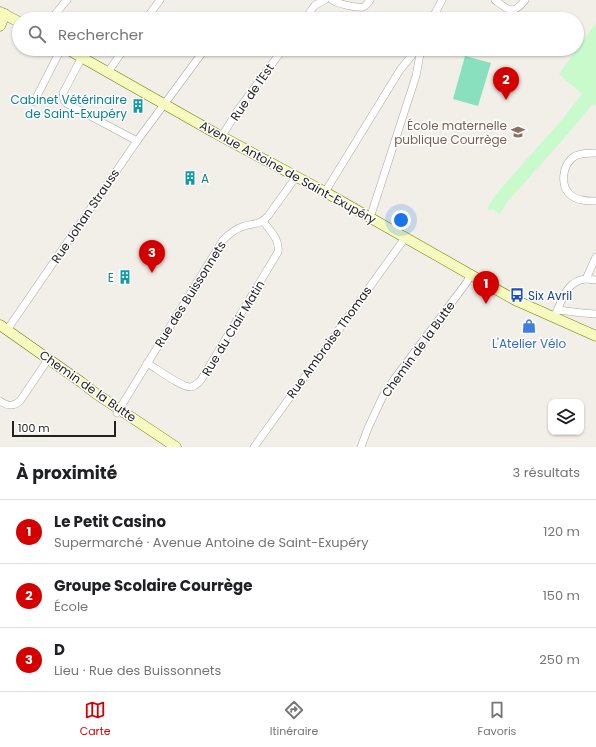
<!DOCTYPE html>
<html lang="fr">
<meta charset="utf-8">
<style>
:root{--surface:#fff;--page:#f2f2f2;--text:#202124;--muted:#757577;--line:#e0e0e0;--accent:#d40000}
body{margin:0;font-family:Poppins,sans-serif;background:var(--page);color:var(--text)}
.controls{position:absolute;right:12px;bottom:12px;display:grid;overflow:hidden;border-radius:8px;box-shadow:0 1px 3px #0004}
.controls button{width:36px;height:36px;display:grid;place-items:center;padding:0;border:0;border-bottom:1px solid var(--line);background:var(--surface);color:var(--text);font:20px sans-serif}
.scale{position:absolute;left:12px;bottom:10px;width:104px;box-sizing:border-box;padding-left:4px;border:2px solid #222;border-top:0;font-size:11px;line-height:14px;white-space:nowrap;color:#222;-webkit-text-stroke:3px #fff;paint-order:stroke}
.you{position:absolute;left:401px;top:220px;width:14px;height:14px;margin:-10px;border:3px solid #fff;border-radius:50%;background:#1a73e8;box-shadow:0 0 0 6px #1a73e833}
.badge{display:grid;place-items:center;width:26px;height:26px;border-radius:50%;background:var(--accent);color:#fff;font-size:13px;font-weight:700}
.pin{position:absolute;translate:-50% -33px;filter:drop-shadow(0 1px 2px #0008)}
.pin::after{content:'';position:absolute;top:21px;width:14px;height:12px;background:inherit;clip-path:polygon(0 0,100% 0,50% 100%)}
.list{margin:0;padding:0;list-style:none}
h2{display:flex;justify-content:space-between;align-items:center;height:52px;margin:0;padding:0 16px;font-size:17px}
h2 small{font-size:13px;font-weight:400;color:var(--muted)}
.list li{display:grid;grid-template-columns:26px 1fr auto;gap:12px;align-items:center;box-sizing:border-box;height:64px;padding:0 16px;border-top:1px solid var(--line)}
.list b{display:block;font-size:15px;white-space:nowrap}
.list p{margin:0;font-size:13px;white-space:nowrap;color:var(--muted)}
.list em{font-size:13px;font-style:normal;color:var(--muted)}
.icon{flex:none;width:22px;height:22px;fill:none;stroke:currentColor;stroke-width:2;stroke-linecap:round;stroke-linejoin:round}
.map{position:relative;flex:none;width:596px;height:447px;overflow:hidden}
.search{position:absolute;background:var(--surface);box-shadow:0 1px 3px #0004;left:12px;right:12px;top:12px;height:44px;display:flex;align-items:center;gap:10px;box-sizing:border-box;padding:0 14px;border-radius:22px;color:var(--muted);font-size:15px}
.sheet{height:244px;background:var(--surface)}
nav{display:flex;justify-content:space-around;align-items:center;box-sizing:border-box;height:56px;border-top:1px solid var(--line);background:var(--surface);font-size:11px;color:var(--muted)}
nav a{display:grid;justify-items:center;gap:2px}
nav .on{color:var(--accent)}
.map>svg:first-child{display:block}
.park{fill:#c8facc}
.pitch{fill:#88e0be}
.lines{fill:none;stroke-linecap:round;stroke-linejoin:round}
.street-casing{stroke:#a9a9a9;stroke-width:8}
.secondary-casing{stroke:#707d05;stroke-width:11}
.street{stroke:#fff;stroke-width:7}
.secondary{stroke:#f7fabf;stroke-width:10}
.labels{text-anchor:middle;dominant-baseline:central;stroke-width:3;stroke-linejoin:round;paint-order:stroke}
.street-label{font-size:12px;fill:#222;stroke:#fff}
.culture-label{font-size:12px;fill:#0d838f;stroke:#fff;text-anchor:end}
.education-label{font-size:12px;fill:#785e54;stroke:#fff;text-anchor:end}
.transit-label{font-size:12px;fill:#164399;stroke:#fff;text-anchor:start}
.shop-label{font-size:12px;fill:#366cbe;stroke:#fff}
</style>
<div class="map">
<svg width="596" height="447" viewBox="0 0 596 447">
<rect width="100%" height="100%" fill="#f2efe9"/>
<polygon class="park" points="596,23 596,106 593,104 560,143 507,202 500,214 492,209 490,211 487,208 497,193 560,122 582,94 559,74"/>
<polygon class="pitch" points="465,56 491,63 478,106 453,99"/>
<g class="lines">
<defs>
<g id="street">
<path d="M332,0C338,4 356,8 363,7C366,6 368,3 370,0"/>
<path d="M495,0C508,10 513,16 525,0"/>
<polyline points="51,19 67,0"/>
<polyline points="146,19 160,0"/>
<polyline points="305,19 315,5 325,0"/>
<polyline points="432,19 442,0"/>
<path d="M82,57L63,93C63,97 63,100 66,103L137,141"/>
<polyline points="108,72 124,49"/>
<polyline points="34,102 61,49"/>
<polyline points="222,136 238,110 283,49"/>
<path d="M596,153C589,153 581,153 575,156C562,164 559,187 572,196C579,201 588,201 596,201"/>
<polyline points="325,192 400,70 417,49"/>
<polyline points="370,218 416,76 421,49"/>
<polyline points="586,279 596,280"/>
<polyline points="558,310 582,313 596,314"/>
<path d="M554,318C561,303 566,280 586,279L596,257"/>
<polyline points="7,330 137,141 205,49"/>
<path d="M147,363C156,368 182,388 191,387C196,386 198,383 201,380L278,252C280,239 270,231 263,221"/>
<path d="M0,401C7,406 13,407 20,401L45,364L49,359"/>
<path d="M117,413L223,240C229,234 235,229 244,226C255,223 260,225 268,216L296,177"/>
<polyline points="254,447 405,238"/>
<polyline points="361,447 368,428 383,396 395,378 467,282 470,275"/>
</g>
<g id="secondary">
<polyline points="0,12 19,22"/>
<polyline points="0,26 5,14"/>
<polyline points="67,49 215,133 325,192 515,300 596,336"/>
<polyline points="0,325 81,382 95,393 176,447"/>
</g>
</defs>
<use href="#street" class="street-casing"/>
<use href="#secondary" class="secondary-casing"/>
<use href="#street" class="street"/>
<use href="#secondary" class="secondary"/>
</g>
<defs>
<symbol id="building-bare" viewBox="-9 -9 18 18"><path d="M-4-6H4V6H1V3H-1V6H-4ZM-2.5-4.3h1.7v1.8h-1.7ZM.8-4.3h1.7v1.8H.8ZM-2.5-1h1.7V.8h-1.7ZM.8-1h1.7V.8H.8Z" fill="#0f9aa8" stroke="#fff" stroke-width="2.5" paint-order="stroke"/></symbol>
<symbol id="school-bare" viewBox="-9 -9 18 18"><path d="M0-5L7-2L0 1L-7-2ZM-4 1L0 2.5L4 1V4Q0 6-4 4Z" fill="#8d6e63" stroke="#fff" stroke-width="2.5" paint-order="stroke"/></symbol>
<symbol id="bus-bare" viewBox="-9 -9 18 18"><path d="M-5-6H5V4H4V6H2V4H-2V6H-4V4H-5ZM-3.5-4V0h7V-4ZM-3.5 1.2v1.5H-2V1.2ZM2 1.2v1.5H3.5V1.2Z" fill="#1a4fb4" stroke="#fff" stroke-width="2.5" paint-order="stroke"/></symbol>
<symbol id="shop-bare" viewBox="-9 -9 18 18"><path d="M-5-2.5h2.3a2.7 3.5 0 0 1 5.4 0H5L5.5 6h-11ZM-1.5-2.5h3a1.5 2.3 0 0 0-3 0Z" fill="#3f7fe0" stroke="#fff" stroke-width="2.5" paint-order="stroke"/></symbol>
</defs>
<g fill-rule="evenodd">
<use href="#building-bare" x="128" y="96" width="20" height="20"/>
<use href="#school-bare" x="508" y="122" width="20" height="20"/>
<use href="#building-bare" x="180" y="168" width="20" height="20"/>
<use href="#building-bare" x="115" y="267" width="20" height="20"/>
<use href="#bus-bare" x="507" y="285" width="20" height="20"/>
<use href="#shop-bare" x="519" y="316" width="20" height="20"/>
</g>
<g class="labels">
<g class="street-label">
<text transform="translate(252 92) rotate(-55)">Rue de l'Est</text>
<text transform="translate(288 172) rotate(29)">Avenue Antoine de Saint-Exupéry</text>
<text transform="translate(85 216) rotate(-56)">Rue Johan Strauss</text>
<text transform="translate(190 294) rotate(-58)">Rue des Buissonnets</text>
<text transform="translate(233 328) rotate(-59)">Rue du Clair Matin</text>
<text transform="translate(329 342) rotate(-54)">Rue Ambroise Thomas</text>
<text transform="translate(418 349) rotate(-54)">Chemin de la Butte</text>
<text transform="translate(88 386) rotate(35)">Chemin de la Butte</text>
</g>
<g class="culture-label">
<text x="127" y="99">Cabinet Vétérinaire<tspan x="127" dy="14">de Saint-Exupéry</tspan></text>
<text x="201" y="178" text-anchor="start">A</text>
<text x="114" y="277">E</text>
</g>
<g class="education-label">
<text x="507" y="125">École maternelle<tspan x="507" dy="14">publique Courrège</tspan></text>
</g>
<g class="transit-label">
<text x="528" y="295">Six Avril</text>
</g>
<g class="shop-label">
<text x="529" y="343">L'Atelier Vélo</text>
</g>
</g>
</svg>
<div class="controls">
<button><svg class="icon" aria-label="layers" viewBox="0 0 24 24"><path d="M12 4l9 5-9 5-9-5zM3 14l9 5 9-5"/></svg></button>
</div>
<div class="scale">100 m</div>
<div class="you"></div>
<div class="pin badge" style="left:486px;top:304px">1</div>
<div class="pin badge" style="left:506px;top:100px">2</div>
<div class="pin badge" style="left:152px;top:273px">3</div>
<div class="search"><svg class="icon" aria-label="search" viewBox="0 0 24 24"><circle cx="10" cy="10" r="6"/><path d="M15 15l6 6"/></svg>Rechercher</div>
</div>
<section class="sheet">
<h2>À proximité<small>3 résultats</small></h2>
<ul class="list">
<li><span class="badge">1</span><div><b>Le Petit Casino</b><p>Supermarché · Avenue Antoine de Saint-Exupéry</p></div><em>120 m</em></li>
<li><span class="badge">2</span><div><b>Groupe Scolaire Courrège</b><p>École</p></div><em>150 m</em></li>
<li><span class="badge">3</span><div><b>D</b><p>Lieu · Rue des Buissonnets</p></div><em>250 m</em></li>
</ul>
</section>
<nav>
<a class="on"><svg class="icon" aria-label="map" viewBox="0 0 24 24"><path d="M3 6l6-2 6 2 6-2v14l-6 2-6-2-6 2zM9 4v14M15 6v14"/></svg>Carte</a>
<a><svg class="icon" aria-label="directions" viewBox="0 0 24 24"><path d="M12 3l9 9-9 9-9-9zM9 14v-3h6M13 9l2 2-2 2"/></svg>Itinéraire</a>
<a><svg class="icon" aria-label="saved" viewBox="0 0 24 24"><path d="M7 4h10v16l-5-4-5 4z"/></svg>Favoris</a>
</nav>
